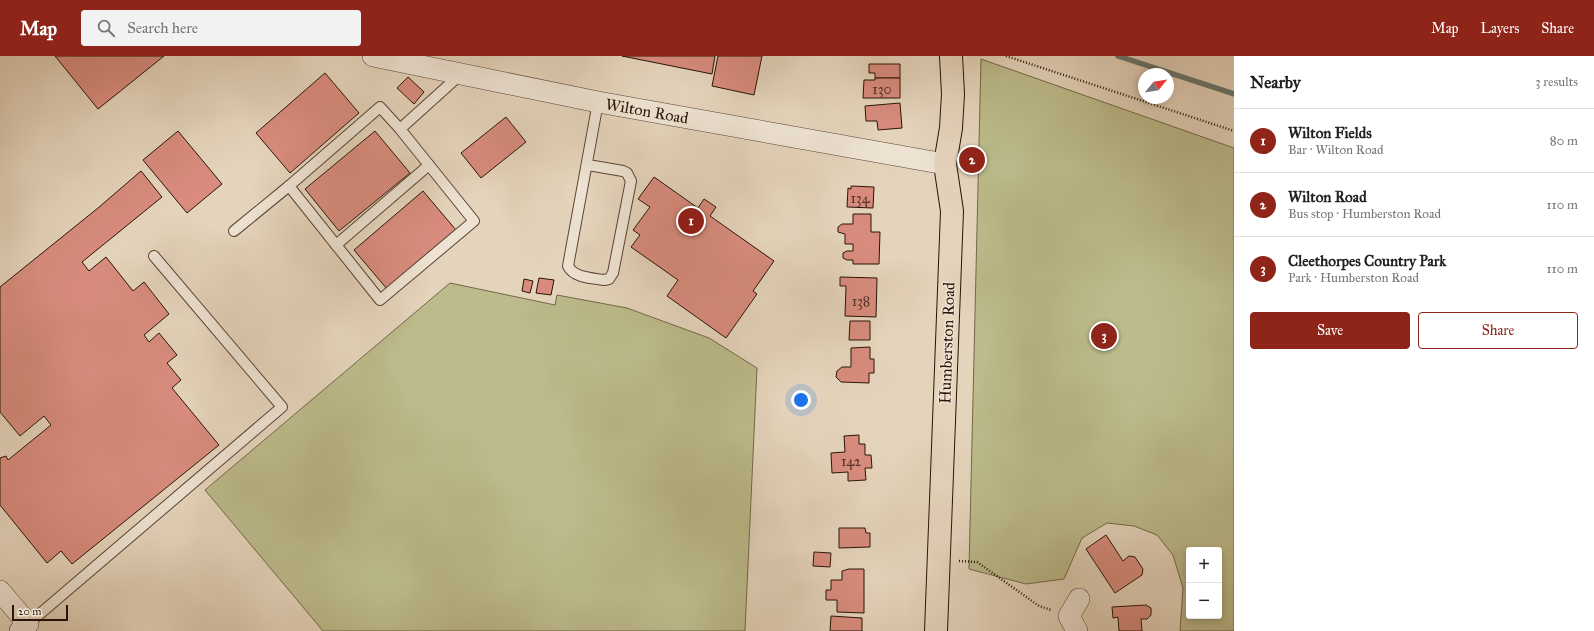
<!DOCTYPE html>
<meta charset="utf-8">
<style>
:root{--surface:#fff;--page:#f2f2f2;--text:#202124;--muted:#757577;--line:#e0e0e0;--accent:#8f2418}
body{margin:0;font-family:"IM FELL Great Primer",serif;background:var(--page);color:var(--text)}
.controls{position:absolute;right:12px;bottom:12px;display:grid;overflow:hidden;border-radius:4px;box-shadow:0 2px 6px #0003}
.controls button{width:36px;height:36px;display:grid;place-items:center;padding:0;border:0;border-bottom:1px solid var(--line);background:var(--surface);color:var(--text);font:20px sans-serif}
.compass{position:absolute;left:1138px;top:12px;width:36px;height:36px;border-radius:50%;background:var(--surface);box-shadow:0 2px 6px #0003;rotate:60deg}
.scale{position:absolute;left:12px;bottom:10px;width:56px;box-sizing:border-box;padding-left:4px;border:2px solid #291407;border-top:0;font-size:11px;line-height:14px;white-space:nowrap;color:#291407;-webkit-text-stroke:3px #eee3d3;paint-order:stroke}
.you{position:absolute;left:801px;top:344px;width:14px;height:14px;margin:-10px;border:3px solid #fff;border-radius:50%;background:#1a73e8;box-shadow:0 0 0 6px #1a73e833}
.badge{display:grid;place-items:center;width:26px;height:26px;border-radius:50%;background:var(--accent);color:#fff;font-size:13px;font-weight:700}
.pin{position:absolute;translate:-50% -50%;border:2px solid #fff;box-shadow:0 1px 4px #0006}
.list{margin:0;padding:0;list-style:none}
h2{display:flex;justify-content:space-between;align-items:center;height:52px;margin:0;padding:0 16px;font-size:17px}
h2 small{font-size:13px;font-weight:400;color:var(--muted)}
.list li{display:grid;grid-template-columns:26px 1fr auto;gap:12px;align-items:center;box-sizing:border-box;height:64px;padding:0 16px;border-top:1px solid var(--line)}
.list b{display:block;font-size:15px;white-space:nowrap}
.list p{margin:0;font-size:13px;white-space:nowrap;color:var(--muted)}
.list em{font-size:13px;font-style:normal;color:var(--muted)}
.actions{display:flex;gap:8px;padding:12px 16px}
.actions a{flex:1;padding:9px 0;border:1px solid var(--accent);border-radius:4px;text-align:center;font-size:14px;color:var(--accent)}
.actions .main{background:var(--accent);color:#fff}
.icon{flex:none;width:22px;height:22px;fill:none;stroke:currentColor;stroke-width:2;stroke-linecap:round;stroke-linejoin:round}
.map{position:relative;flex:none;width:1234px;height:575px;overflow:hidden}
header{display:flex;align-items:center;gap:24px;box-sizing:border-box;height:56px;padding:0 20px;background:var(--accent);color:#fff}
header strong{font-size:19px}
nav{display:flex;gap:22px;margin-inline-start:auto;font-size:14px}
.search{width:280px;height:36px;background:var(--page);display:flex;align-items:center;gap:10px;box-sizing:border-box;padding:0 14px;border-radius:4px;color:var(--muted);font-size:15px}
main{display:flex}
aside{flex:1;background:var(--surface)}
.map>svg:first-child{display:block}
.green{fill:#bcbb8b;stroke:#726849;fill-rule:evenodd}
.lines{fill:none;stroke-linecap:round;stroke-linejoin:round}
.stream{stroke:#6a766f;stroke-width:5.5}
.building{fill:#d98c7e;stroke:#291407}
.service-casing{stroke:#584434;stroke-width:12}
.minor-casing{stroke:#584434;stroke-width:22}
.primary-casing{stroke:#291407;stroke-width:24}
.path{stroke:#291407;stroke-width:2.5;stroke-dasharray:1 2;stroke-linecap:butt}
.service{stroke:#eee3d3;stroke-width:10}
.minor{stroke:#eee3d3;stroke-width:21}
.primary{stroke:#e5d4bc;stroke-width:22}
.labels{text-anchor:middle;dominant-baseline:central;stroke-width:3;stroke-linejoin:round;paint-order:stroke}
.number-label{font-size:14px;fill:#553225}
.street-label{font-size:16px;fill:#291407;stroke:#eee3d3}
</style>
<header>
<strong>Map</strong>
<div class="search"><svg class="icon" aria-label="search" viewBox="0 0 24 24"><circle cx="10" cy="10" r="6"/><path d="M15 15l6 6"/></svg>Search here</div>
<nav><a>Map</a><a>Layers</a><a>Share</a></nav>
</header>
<main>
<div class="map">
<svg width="1234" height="575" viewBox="0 0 1234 575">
<rect width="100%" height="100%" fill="#e5d4bc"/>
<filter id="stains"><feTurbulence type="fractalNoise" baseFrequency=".005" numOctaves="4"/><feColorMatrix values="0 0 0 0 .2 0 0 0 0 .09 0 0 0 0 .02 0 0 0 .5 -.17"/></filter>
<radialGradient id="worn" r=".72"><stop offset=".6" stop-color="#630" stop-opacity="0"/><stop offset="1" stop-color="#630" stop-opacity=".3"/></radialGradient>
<g class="green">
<path d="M981,3L1234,92V575H1180L1183,532L1173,499L1157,479L1134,470L1107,467L1082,482L1064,523L1026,528L969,513ZM1189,494H1219V560H1189Z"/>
<polygon points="450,227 555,249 557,239 627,252 709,282 757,312 745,575 323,575 205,434"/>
</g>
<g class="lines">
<polyline class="stream" points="1118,0 1234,38"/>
</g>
<g class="building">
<polygon points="55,0 164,0 98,53"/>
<polygon points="622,0 715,0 712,18"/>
<polygon points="718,0 762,0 754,39 712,30"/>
<polygon points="869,8 900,8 900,22 875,22 875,17 869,17"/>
<polygon points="325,17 359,57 290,117 256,77"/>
<polygon points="408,21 424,36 414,48 397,32"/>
<polygon points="875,22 900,22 900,42 863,42 864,24 875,24"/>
<polygon points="900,47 902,72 878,74 877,65 866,65 865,50"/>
<polygon points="506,61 526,86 481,122 461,97"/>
<polygon points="178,75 222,128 187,157 143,104"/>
<polygon points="375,75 410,117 339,175 305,133"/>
<polygon points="141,115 162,141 82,206 89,215 106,201 133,235 144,226 169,258 144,279 149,286 159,277 177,299 167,307 181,324 172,332 219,389 72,508 61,495 47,507 0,449 0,402 6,400 8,404 51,369 44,360 20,380 0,356 0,231 98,152"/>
<polygon points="654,121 698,152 704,143 716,151 710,160 774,205 753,235 757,238 726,282 667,240 678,224 631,191 640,179 633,174 650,151 638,143"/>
<polygon points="851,130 874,131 873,152 847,151 848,132 851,133"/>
<polygon points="423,135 456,174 387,233 354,194"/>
<polygon points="853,158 871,158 871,176 880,176 879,208 853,208 853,204 847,204 843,202 843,197 847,195 853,195 853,188 845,188 845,178 838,176 838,171 842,168 853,168"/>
<polygon points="840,221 877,222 876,261 845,260 846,230 840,230"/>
<polygon points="539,222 554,224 551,239 536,237"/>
<polygon points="524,223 533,225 530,237 522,235"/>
<polygon points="850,265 870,265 870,284 849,284"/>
<polygon points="870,291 870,303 874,303 874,317 869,317 869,327 841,326 836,321 837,315 842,311 851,311 851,292"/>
<polygon points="859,379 859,388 865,388 865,399 871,399 872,412 865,412 866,424 848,425 848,416 832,417 831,397 845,396 844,380"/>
<polygon points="839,472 865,472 866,477 870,477 870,491 839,492"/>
<polygon points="1106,479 1123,505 1129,500 1135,501 1143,513 1142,519 1115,537 1086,493"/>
<polygon points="814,496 831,497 830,511 813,510"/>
<polygon points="849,513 864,513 864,557 837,556 837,544 826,544 826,534 831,534 831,524 842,524 842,515"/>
<polygon points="1146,549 1151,552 1151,559 1147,563 1141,563 1142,575 1119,575 1118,561 1113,562 1112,551"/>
<polygon points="831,560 862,562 862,575 830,575"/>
</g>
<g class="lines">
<defs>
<g id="service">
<polyline points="400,73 380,51 289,130 380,244 474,165 400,73 461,18"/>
<path d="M588,109L623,115L627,117L631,125L613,217L609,223L604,224C592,222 574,222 568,210L598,46"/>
<polyline points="234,175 289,130"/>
<polyline points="336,189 429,109"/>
<polyline points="28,568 282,351 154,200"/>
</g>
<g id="minor">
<polyline points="373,0 598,46 945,108"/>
<polyline points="0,535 28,568 20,575"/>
<polyline points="1077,575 1069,560 1079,543"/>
</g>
<polyline id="primary" points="936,575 952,155 945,108 951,72 953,38 951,0"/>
</defs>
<use href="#service" class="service-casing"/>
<use href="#minor" class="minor-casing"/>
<use href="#primary" class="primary-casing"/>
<g class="path">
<polyline points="1006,0 1234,75"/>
<polyline points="959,505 977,506 1039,550 1051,554"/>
</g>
<use href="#service" class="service"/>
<use href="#minor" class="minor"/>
<use href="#primary" class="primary"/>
</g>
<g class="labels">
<g class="number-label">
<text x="882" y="33">130</text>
<text x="860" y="142">134</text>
<text x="861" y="245">138</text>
<text x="851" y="405">142</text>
</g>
<g class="street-label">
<text transform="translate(647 55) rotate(10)">Wilton Road</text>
<text transform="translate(947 287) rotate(-88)">Humberston Road</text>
</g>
</g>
<rect width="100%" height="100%" filter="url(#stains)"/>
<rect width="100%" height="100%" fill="url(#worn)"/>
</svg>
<div class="controls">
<button>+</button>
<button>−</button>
</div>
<svg class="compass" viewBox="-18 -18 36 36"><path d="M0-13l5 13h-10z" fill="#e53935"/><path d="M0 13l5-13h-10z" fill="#757577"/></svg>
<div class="scale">20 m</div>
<div class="you"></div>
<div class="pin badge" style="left:691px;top:165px">1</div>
<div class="pin badge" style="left:972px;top:104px">2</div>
<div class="pin badge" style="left:1104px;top:280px">3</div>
</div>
<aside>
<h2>Nearby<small>3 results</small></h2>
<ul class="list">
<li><span class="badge">1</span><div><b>Wilton Fields</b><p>Bar · Wilton Road</p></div><em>80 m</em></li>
<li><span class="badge">2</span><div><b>Wilton Road</b><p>Bus stop · Humberston Road</p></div><em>110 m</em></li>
<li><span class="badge">3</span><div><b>Cleethorpes Country Park</b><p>Park · Humberston Road</p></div><em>110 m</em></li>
</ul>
<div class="actions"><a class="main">Save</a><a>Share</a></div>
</aside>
</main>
